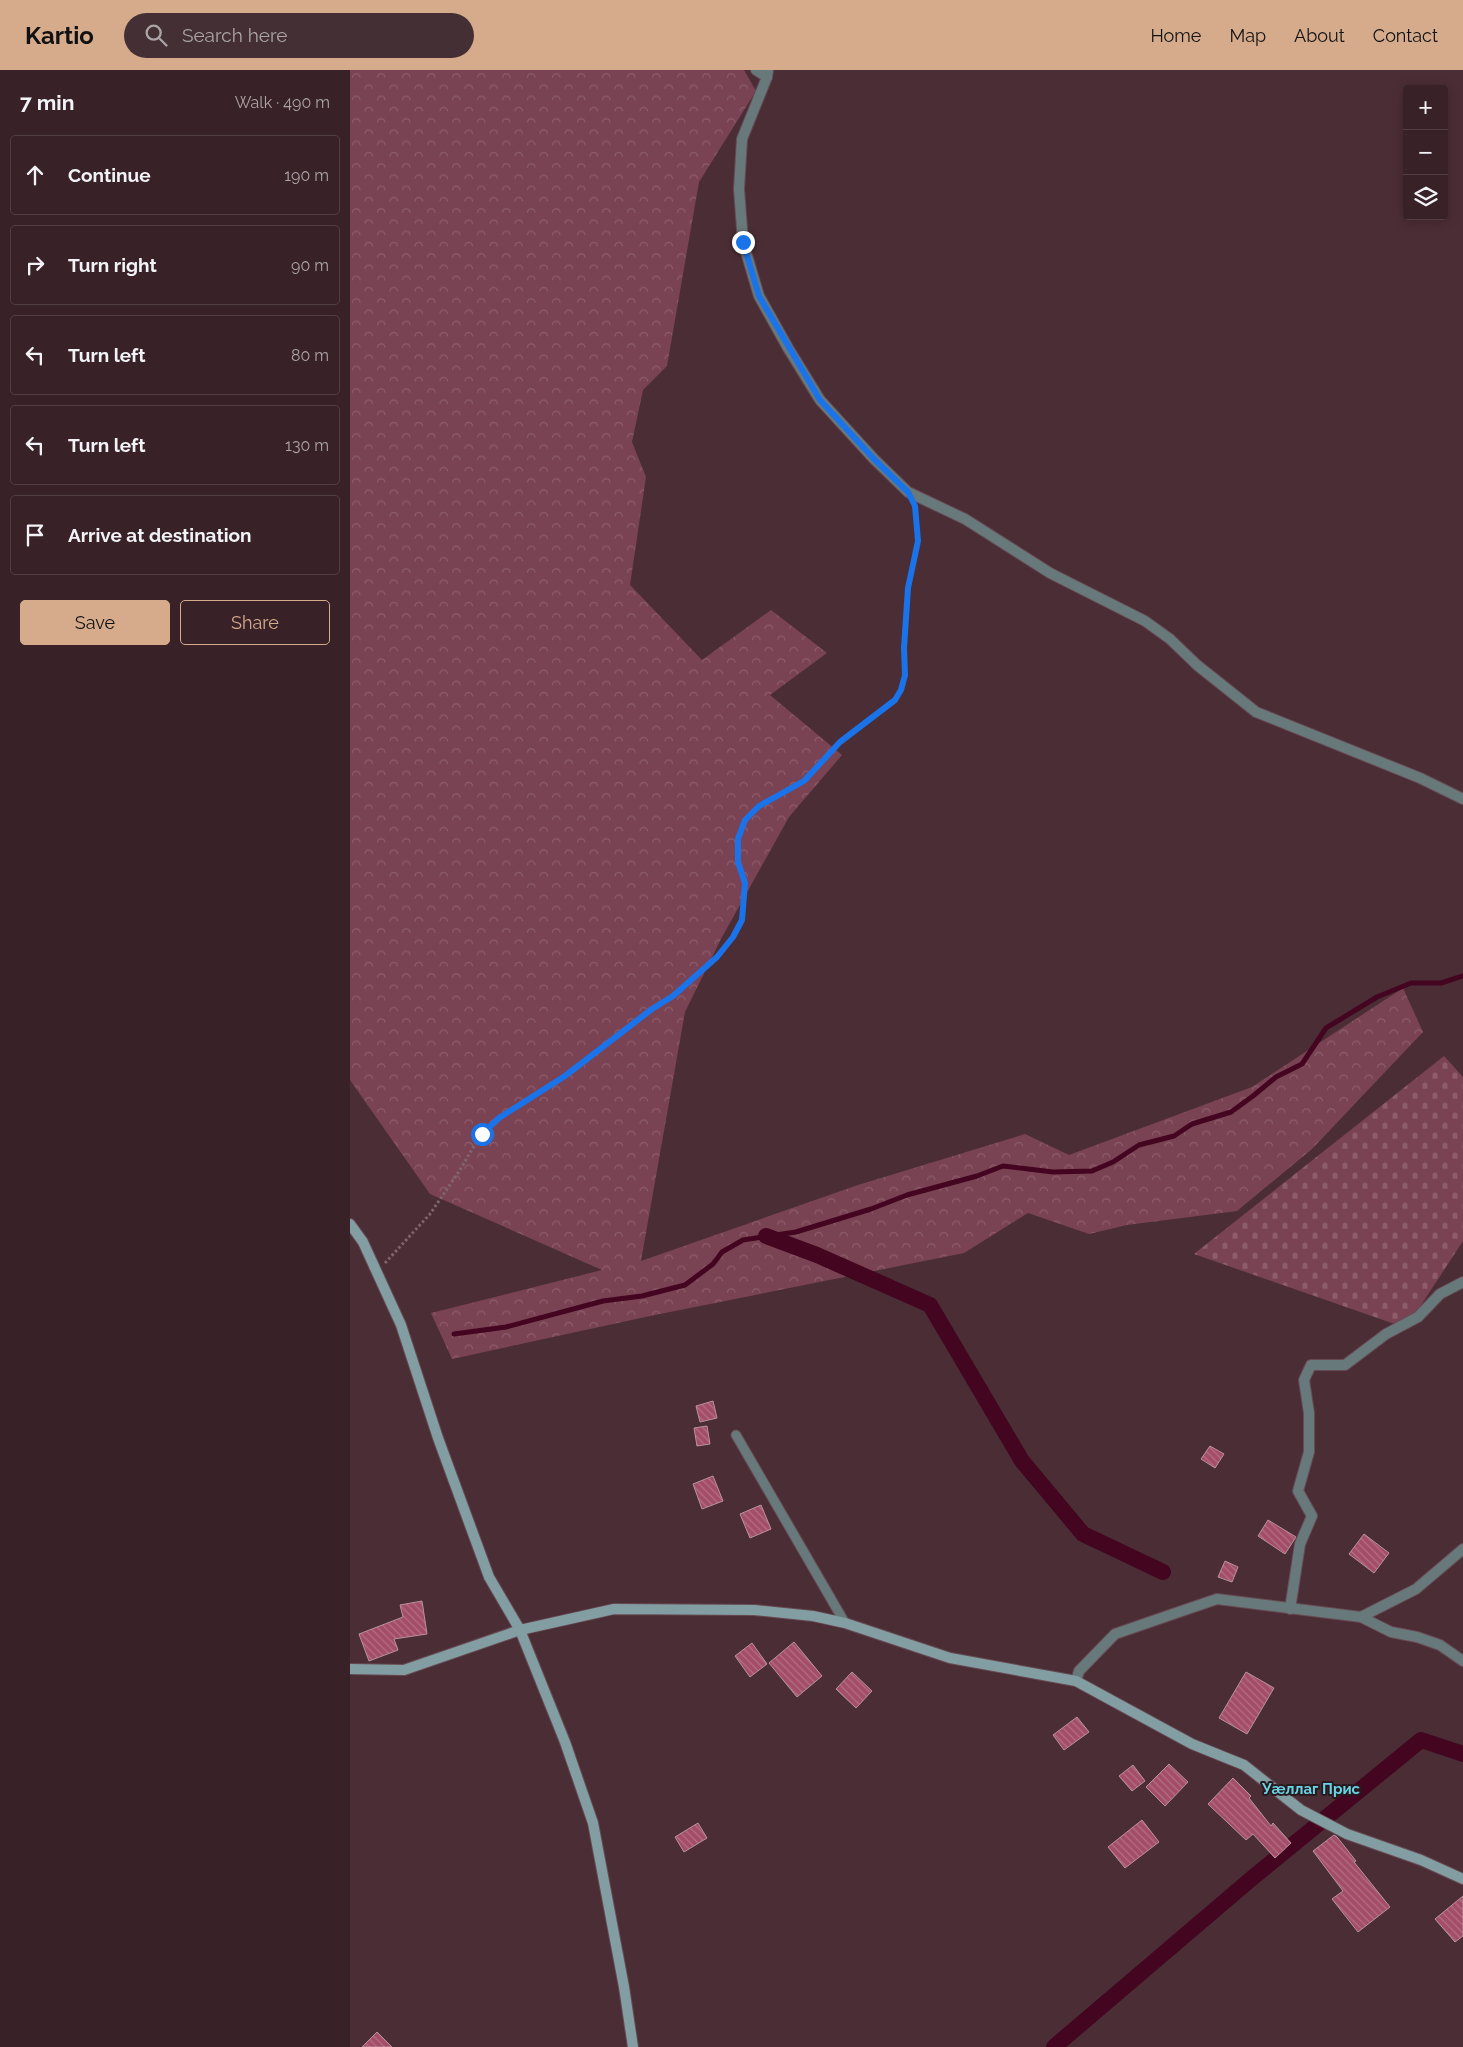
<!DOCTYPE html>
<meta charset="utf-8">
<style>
:root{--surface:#382228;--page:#432f34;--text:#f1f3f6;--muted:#aba4a8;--line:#523f45;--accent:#d6ab8b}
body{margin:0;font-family:Raleway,sans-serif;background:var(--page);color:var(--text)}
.controls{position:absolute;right:15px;top:15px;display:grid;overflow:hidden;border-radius:5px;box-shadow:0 2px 12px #0003}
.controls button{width:45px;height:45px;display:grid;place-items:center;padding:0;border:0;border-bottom:1px solid var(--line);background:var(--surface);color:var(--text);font:25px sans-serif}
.stop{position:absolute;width:15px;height:15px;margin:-11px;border:4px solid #1a73e8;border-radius:50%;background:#fff}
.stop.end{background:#1a73e8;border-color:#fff;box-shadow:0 1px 5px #0008}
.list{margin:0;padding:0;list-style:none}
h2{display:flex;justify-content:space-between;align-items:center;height:65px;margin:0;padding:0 20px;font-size:21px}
h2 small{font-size:16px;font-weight:400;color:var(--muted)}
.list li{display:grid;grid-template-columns:32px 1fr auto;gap:15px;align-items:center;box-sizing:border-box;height:80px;margin:0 10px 10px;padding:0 10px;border:1px solid var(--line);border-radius:5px}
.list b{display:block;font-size:19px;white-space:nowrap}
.list em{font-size:16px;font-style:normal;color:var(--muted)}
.actions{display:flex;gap:10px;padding:15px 20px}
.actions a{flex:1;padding:11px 0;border:1px solid var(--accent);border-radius:5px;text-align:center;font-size:18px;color:var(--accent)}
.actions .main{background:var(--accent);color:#111}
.icon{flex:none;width:28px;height:28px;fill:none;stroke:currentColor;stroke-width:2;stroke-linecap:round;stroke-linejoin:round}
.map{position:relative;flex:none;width:1113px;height:1977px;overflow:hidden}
header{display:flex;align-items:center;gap:30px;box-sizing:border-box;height:70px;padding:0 25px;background:var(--accent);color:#111}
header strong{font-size:24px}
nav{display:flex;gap:28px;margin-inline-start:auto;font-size:18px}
.search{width:350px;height:45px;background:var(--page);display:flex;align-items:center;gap:12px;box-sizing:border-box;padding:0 18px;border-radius:28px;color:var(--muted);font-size:19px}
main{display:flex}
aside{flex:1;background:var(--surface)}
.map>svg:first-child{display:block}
.forest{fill:url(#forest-crowns)}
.cemetery{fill:url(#cemetery-stones)}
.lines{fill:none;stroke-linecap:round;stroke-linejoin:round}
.stream{stroke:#43051f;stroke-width:5}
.canal{stroke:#43051f;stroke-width:16}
.building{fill:url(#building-back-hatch);stroke:#b8939d}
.lane-casing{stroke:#674b53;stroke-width:11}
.street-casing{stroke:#674b53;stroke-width:12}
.secondary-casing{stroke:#674b53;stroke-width:12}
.path{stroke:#7f656c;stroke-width:3;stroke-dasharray:2.5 2.5;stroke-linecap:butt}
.lane{stroke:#68797c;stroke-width:9}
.street{stroke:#68797c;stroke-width:10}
.secondary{stroke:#829ea3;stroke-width:10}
.route{stroke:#1a73e8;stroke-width:6}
.labels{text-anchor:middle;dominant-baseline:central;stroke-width:4;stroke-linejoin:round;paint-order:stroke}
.neighbourhood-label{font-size:15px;font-weight:bold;fill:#6ad2e5;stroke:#281a1e}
</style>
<header>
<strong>Kartio</strong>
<div class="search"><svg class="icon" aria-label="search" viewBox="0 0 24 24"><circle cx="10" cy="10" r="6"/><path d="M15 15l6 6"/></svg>Search here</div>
<nav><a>Home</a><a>Map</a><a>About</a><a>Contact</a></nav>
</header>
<main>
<aside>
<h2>7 min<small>Walk · 490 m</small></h2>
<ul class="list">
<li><svg class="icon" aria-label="ahead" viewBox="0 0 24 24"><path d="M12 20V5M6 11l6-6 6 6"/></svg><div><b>Continue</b></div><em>190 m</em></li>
<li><svg class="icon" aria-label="right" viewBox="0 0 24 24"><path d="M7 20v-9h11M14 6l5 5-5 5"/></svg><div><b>Turn right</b></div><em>90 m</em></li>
<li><svg class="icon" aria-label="left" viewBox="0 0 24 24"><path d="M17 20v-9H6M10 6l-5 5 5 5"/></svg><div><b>Turn left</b></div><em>80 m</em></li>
<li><svg class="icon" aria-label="left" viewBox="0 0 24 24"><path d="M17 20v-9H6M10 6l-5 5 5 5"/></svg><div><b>Turn left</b></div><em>130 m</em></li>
<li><svg class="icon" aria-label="arrive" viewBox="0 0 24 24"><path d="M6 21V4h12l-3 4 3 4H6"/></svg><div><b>Arrive at destination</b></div></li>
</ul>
<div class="actions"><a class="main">Save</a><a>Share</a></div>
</aside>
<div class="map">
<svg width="1113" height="1977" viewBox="0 0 1113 1977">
<defs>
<pattern id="forest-crowns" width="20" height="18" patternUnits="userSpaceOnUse" patternTransform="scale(1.25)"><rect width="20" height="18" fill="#7a4354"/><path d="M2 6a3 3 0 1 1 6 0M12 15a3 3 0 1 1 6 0" fill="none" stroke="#8d5d6c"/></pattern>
<pattern id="cemetery-stones" width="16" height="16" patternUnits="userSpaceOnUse" patternTransform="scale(1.25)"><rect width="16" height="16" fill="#7a4354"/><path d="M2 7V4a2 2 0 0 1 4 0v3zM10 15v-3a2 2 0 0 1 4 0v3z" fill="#8d5d6c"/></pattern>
<pattern id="building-back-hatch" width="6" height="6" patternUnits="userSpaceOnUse" patternTransform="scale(1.25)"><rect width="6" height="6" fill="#a34d69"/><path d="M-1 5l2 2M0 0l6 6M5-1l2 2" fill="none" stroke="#b46e85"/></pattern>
</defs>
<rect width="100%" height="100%" fill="#4b2d36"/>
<polygon class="forest" points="0,0 394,0 406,21 349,112 317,296 293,320 282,372 296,407 280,515 352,590 421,540 477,583 420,625 492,685 439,747 371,869 335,942 291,1191 508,1115 675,1064 719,1085 902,1017 1053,918 1073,962 962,1079 887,1141 777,1155 739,1164 678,1143 614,1183 300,1246 102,1289 81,1243 252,1200 80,1124 0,1010"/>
<polygon class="cemetery" points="1094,986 1113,1007 1113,1171 1056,1258 844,1184"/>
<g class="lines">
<polyline class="stream" points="104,1264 156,1257 253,1231 292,1226 335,1215 363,1194 372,1182 393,1170 446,1162 521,1139 557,1125 627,1106 653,1096 703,1102 742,1101 763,1092 789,1075 824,1066 842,1054 881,1042 903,1026 926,1007 952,994 976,958 1027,927 1061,913 1091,913 1113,906"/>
<g class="canal">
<polyline points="416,1166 467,1185 580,1235 672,1391 733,1464 813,1502"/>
<polyline points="704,1977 901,1809 1071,1670 1113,1684"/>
</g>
</g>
<g class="building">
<polygon points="363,1331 367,1348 350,1352 346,1336"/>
<polygon points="357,1356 360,1374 347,1376 344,1358"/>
<polygon points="860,1376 874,1384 865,1398 851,1389"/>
<polygon points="363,1406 373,1431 352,1439 343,1414"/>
<polygon points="411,1435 421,1459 400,1468 390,1444"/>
<polygon points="918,1450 946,1467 935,1484 908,1466"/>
<polygon points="1014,1464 1039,1483 1024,1503 999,1484"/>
<polygon points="875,1491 888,1497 882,1512 868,1507"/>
<polygon points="72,1531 77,1564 44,1569 48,1580 19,1591 9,1564 53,1547 50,1535"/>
<polygon points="444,1572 472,1606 447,1627 419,1593"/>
<polygon points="402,1573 417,1594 400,1607 385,1586"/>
<polygon points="502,1602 522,1621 506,1638 486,1619"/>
<polygon points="896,1602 924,1618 897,1664 869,1648"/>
<polygon points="727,1647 739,1662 714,1680 703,1665"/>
<polygon points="819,1694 838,1712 815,1736 796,1717"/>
<polygon points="783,1695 795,1711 782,1721 769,1706"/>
<polygon points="883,1708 901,1726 899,1728 921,1756 923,1753 941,1773 925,1788 903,1764 896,1770 858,1734"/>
<polygon points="792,1750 809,1772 775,1798 758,1777"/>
<polygon points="348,1753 357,1768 334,1782 325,1767"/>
<polygon points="984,1765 987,1767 1006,1791 1004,1792 1040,1837 1008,1862 982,1829 993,1821 963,1781"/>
<polygon points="1113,1826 1113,1866 1105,1872 1085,1849"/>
<polygon points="27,1962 42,1977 12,1977"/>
</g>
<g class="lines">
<defs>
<polyline id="lane" points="386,1365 495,1553"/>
<g id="street">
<polyline points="406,0 417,7"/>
<polyline points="418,0 417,7 392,69 389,119 393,172 409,226 438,278 470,330 524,389 558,422 615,449 700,503 795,551 820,569 847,595 906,642 1070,708 1113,729"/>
<polyline points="940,1539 950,1474 962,1446 948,1421 959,1382 959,1343 954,1310 961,1295 995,1295 1036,1264 1068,1247 1090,1224 1113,1212"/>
<polyline points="1011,1547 1041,1562 1067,1567 1090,1575 1113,1591"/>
<polyline points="726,1611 729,1601 765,1564 820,1545 867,1529 1011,1547 1066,1519 1113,1479"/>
</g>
<g id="secondary">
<polyline points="0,1154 13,1172 51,1255 88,1368 139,1507 170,1560 215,1672 243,1753 274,1917 283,1977"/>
<polyline points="0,1599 54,1600 170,1560 264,1539 404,1540 463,1546 495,1553 600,1588 726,1611 842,1674 894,1695 951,1740 997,1764 1071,1790 1113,1809"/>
</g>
</defs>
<use href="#lane" class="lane-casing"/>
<use href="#street" class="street-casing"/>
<use href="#secondary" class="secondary-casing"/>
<polyline class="path" points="35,1193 80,1144 110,1100 131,1064 149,1048 215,1006 302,939 323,926 367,887 383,867 392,850 395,813 388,792 388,769 395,750 409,736 454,711 490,673 545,630 551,620 555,605 554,578 558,518 568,471 566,439"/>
<use href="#lane" class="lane"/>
<use href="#street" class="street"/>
<use href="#secondary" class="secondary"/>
</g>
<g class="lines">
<polyline class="route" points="132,1064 149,1048 215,1006 302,939 323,926 367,887 383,867 392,850 395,813 388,792 388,769 395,750 409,736 454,711 490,672 545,630 551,620 555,605 554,578 558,518 568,471 565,436 558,422 524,389 470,330 409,226 393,172"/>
</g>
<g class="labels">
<g class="neighbourhood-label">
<text x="961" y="1719">Уӕллаг Прис</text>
</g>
</g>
</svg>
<div class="controls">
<button>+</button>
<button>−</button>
<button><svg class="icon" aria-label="layers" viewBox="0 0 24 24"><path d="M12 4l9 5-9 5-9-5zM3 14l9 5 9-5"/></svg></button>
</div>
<div class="stop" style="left:132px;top:1064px"></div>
<div class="stop end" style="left:393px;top:172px"></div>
</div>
</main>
